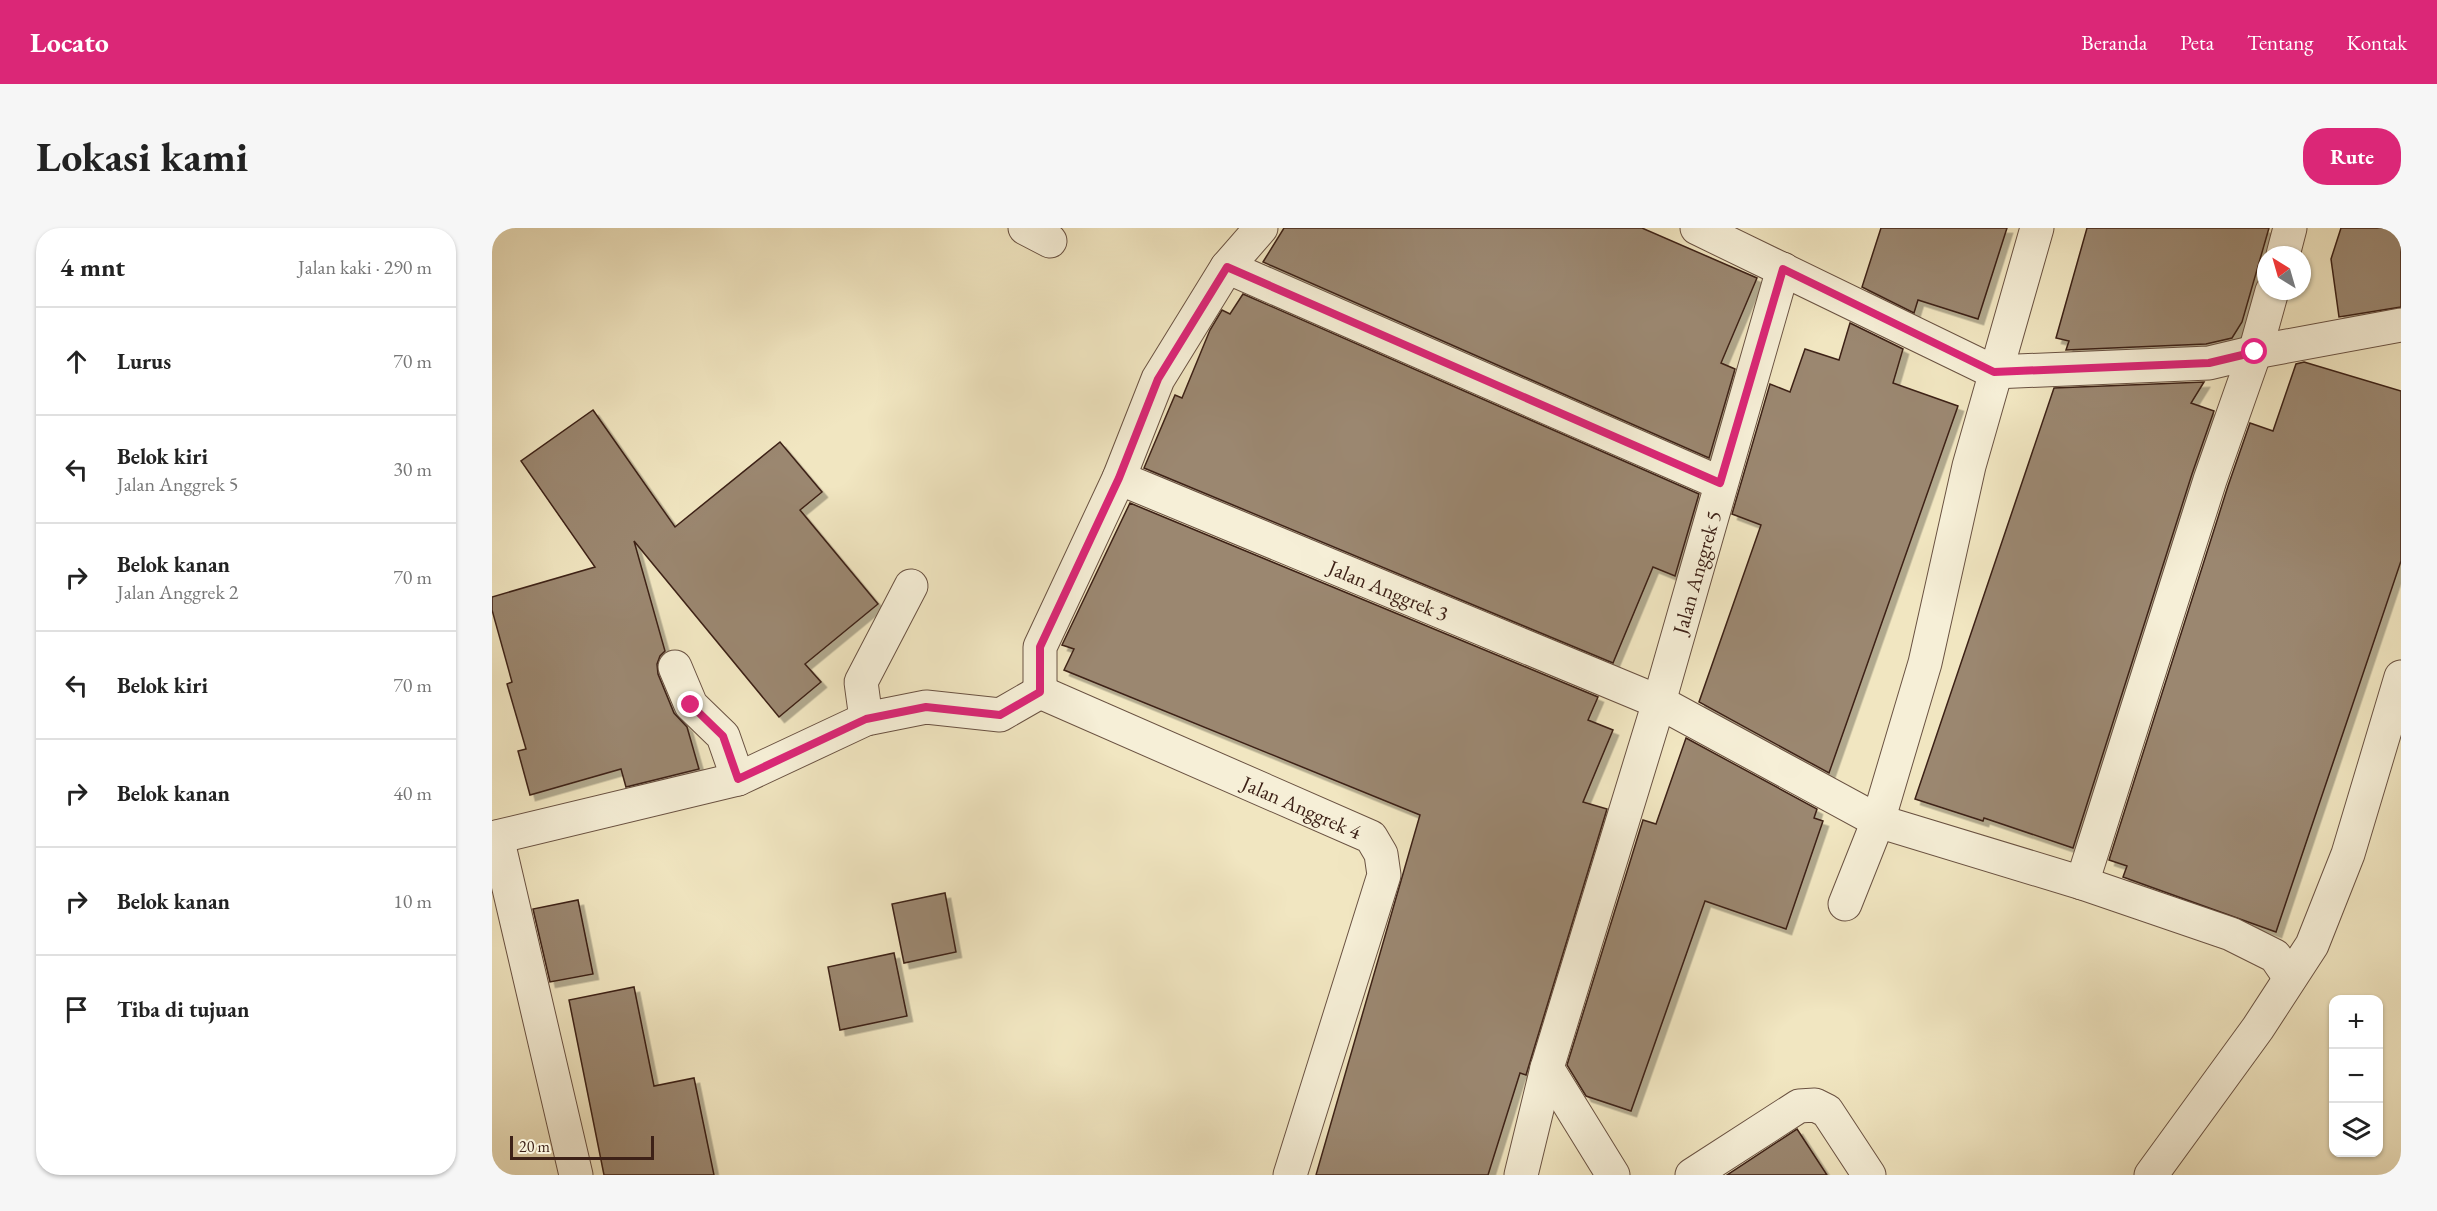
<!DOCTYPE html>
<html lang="id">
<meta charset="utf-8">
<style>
:root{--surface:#fff;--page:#f6f6f6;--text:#222;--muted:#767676;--line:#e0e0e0;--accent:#db2777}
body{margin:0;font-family:"EB Garamond",serif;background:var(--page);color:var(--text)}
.controls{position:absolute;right:18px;bottom:18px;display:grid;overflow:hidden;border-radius:12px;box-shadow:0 2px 4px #0004}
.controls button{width:54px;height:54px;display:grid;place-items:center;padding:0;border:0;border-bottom:2px solid var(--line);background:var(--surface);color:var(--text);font:30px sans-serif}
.compass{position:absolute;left:1765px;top:18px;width:54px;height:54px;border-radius:50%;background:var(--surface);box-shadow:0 2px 4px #0004;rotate:323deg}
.scale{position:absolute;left:18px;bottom:15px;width:144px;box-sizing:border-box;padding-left:6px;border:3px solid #3d2117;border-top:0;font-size:16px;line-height:21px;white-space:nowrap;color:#3d2117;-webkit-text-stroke:4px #f6efd7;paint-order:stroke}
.stop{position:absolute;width:18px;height:18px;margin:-14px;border:4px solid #db2777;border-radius:50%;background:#fff}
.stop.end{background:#db2777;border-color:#fff;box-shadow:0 2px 6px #0008}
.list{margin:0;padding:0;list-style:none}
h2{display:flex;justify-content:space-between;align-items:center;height:78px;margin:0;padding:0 24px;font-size:26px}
h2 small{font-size:20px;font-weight:400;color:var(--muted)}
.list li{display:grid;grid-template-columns:39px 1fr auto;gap:18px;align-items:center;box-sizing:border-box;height:108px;padding:0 24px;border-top:2px solid var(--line)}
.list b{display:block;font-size:22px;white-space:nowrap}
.list p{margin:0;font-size:20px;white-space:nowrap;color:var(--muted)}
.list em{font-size:20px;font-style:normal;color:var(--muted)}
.icon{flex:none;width:33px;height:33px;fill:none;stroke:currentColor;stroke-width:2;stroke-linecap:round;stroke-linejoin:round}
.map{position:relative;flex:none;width:1909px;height:947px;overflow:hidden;border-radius:24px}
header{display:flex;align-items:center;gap:36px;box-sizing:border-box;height:84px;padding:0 30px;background:var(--accent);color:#fff}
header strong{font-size:28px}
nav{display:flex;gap:33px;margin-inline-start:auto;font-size:21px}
.intro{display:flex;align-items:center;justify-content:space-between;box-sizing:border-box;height:144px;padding:0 36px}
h1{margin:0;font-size:42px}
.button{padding:15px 27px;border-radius:24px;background:var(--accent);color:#fff;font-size:21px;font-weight:700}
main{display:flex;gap:36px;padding:0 36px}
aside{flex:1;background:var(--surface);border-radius:24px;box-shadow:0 2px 4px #0004}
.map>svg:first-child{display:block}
.building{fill:#9b876f;stroke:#3d2117;stroke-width:1.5;filter:url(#shadow)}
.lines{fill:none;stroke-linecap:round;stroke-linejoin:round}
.minor-casing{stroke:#6a5242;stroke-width:35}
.minor{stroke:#f6efd7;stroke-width:33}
.route{stroke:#db2777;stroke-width:8}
.labels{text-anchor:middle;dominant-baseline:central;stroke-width:5;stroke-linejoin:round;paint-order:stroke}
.street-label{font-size:21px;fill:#3d2117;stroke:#f6efd7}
</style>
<header>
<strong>Locato</strong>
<nav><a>Beranda</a><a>Peta</a><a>Tentang</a><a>Kontak</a></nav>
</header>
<div class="intro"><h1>Lokasi kami</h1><a class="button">Rute</a></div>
<main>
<aside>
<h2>4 mnt<small>Jalan kaki · 290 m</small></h2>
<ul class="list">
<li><svg class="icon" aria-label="ahead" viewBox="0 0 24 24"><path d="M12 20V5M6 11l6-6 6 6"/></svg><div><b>Lurus</b></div><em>70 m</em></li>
<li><svg class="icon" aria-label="left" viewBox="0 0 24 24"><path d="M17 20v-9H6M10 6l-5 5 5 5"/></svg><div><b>Belok kiri</b><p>Jalan Anggrek 5</p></div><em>30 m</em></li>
<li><svg class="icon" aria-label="right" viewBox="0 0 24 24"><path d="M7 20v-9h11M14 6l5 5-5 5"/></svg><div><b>Belok kanan</b><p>Jalan Anggrek 2</p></div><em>70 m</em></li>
<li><svg class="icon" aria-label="left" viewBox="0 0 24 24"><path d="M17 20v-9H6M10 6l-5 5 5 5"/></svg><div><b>Belok kiri</b></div><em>70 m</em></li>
<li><svg class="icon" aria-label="right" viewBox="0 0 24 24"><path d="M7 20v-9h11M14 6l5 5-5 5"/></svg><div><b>Belok kanan</b></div><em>40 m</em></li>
<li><svg class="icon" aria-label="right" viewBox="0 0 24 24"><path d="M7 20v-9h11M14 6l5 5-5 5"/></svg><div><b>Belok kanan</b></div><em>10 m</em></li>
<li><svg class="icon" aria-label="arrive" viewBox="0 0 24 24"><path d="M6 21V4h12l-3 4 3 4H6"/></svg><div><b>Tiba di tujuan</b></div></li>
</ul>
</aside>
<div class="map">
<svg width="1909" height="947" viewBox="0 0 1909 947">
<defs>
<filter id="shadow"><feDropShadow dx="5.5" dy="5.5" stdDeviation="0" flood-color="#0004"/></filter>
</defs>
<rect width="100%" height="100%" fill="#f1e6c1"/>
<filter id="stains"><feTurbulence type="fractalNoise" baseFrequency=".00333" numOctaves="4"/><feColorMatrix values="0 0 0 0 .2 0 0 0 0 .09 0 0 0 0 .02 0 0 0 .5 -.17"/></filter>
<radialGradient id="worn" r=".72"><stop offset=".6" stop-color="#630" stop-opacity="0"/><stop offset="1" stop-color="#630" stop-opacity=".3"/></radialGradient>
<g class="building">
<polygon points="792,0 1150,0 1265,50 1229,135 1243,141 1217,230 771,34"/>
<polygon points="1389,0 1515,0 1486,91 1426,72 1422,85 1370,59"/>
<polygon points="1595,0 1777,0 1750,94 1740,110 1714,116 1574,122 1577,113 1564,110"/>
<polygon points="1849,0 1909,0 1909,79 1847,89 1839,31"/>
<polygon points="751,66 1207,266 1183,348 1161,339 1121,435 652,240 683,167 690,170 718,102 730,82 738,86"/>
<polygon points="1358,95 1411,121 1401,155 1466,178 1337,545 1207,474 1269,297 1240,286 1278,156 1298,164 1313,121 1347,132"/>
<polygon points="1812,134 1909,163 1909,333 1784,704 1631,649 1635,638 1617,632 1736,258 1758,195 1781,203 1804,136"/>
<polygon points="1712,154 1699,175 1722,183 1700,246 1581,620 1492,590 1491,593 1423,571 1562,160"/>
<polygon points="101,182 183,299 288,214 330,264 308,282 386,376 313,436 329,454 287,489 142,313 173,423 168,428 165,436 166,446 182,485 195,499 207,541 134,559 129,541 38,567 26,523 34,521 15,456 20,454 0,382 0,369 103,339 29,233"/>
<polygon points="638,275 1106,469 1096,492 1121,502 1091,574 1115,581 1034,847 1028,845 996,947 824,947 928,587 572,442 582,421 570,417"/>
<polygon points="1194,510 1325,581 1322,590 1331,593 1294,701 1213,673 1139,883 1094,868 1075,837 1151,592 1164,596"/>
<polygon points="453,665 464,724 412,735 400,676"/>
<polygon points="86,672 101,746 58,754 41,681"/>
<polygon points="402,725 415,788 348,802 336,739"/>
<polygon points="142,759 162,858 202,850 222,947 112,947 77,772"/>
<polygon points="1305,901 1335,947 1235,947"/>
</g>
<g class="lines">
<defs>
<g id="minor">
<polyline points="533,0 558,13"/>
<polyline points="1205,0 1502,144 1717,135 1763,124 1909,97"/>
<polyline points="1791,27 1798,0"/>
<polyline points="735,39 1228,255"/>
<path id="s1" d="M627,250L1167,474L1386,593L1590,655L1739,706L1783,728L1798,750"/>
<polyline points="183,439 199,477 231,508 246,551"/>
<path id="s2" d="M548,464L879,609L889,626L892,647L798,947"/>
<polyline points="548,464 548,419 627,250 666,151 735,39 769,0"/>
<polyline points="374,491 369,454 419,358"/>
<polyline points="5,609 84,947"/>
<polyline points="0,610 246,551 374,491 434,479 508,487 548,464"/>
<polyline points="1590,655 1718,252 1763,124 1780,63"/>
<polyline points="1353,676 1386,593 1433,435 1477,238 1545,0"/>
<polyline points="1055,840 1121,947"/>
<path id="s3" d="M1029,947L1055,840L1167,474L1291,41"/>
<polyline points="1200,947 1307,878 1323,877 1335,883 1377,947"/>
<polyline points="1659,947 1766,800 1820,717 1856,626 1909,449"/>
</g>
</defs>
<use href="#minor" class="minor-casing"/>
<use href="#minor" class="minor"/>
</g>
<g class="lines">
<polyline class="route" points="199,477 231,508 246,551 374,491 434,479 508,487 548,464 548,419 627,250 666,151 735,39 1228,255 1291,41 1502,144 1717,135 1763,124"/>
</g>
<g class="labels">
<g class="street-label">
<text stroke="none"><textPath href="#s3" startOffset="628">Jalan Anggrek 5</textPath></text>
<text stroke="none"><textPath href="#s1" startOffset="292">Jalan Anggrek 3</textPath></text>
<text stroke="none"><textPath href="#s2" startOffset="286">Jalan Anggrek 4</textPath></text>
</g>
</g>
<rect width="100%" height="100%" filter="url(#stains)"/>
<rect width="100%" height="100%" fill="url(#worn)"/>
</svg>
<div class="controls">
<button>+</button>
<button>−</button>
<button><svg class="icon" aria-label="layers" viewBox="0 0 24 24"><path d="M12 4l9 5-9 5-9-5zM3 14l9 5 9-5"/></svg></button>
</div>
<svg class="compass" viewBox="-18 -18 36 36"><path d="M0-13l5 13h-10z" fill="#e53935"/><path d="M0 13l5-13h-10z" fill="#767676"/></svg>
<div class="scale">20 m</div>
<div class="stop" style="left:1763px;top:124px"></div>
<div class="stop end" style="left:199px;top:477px"></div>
</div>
</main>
